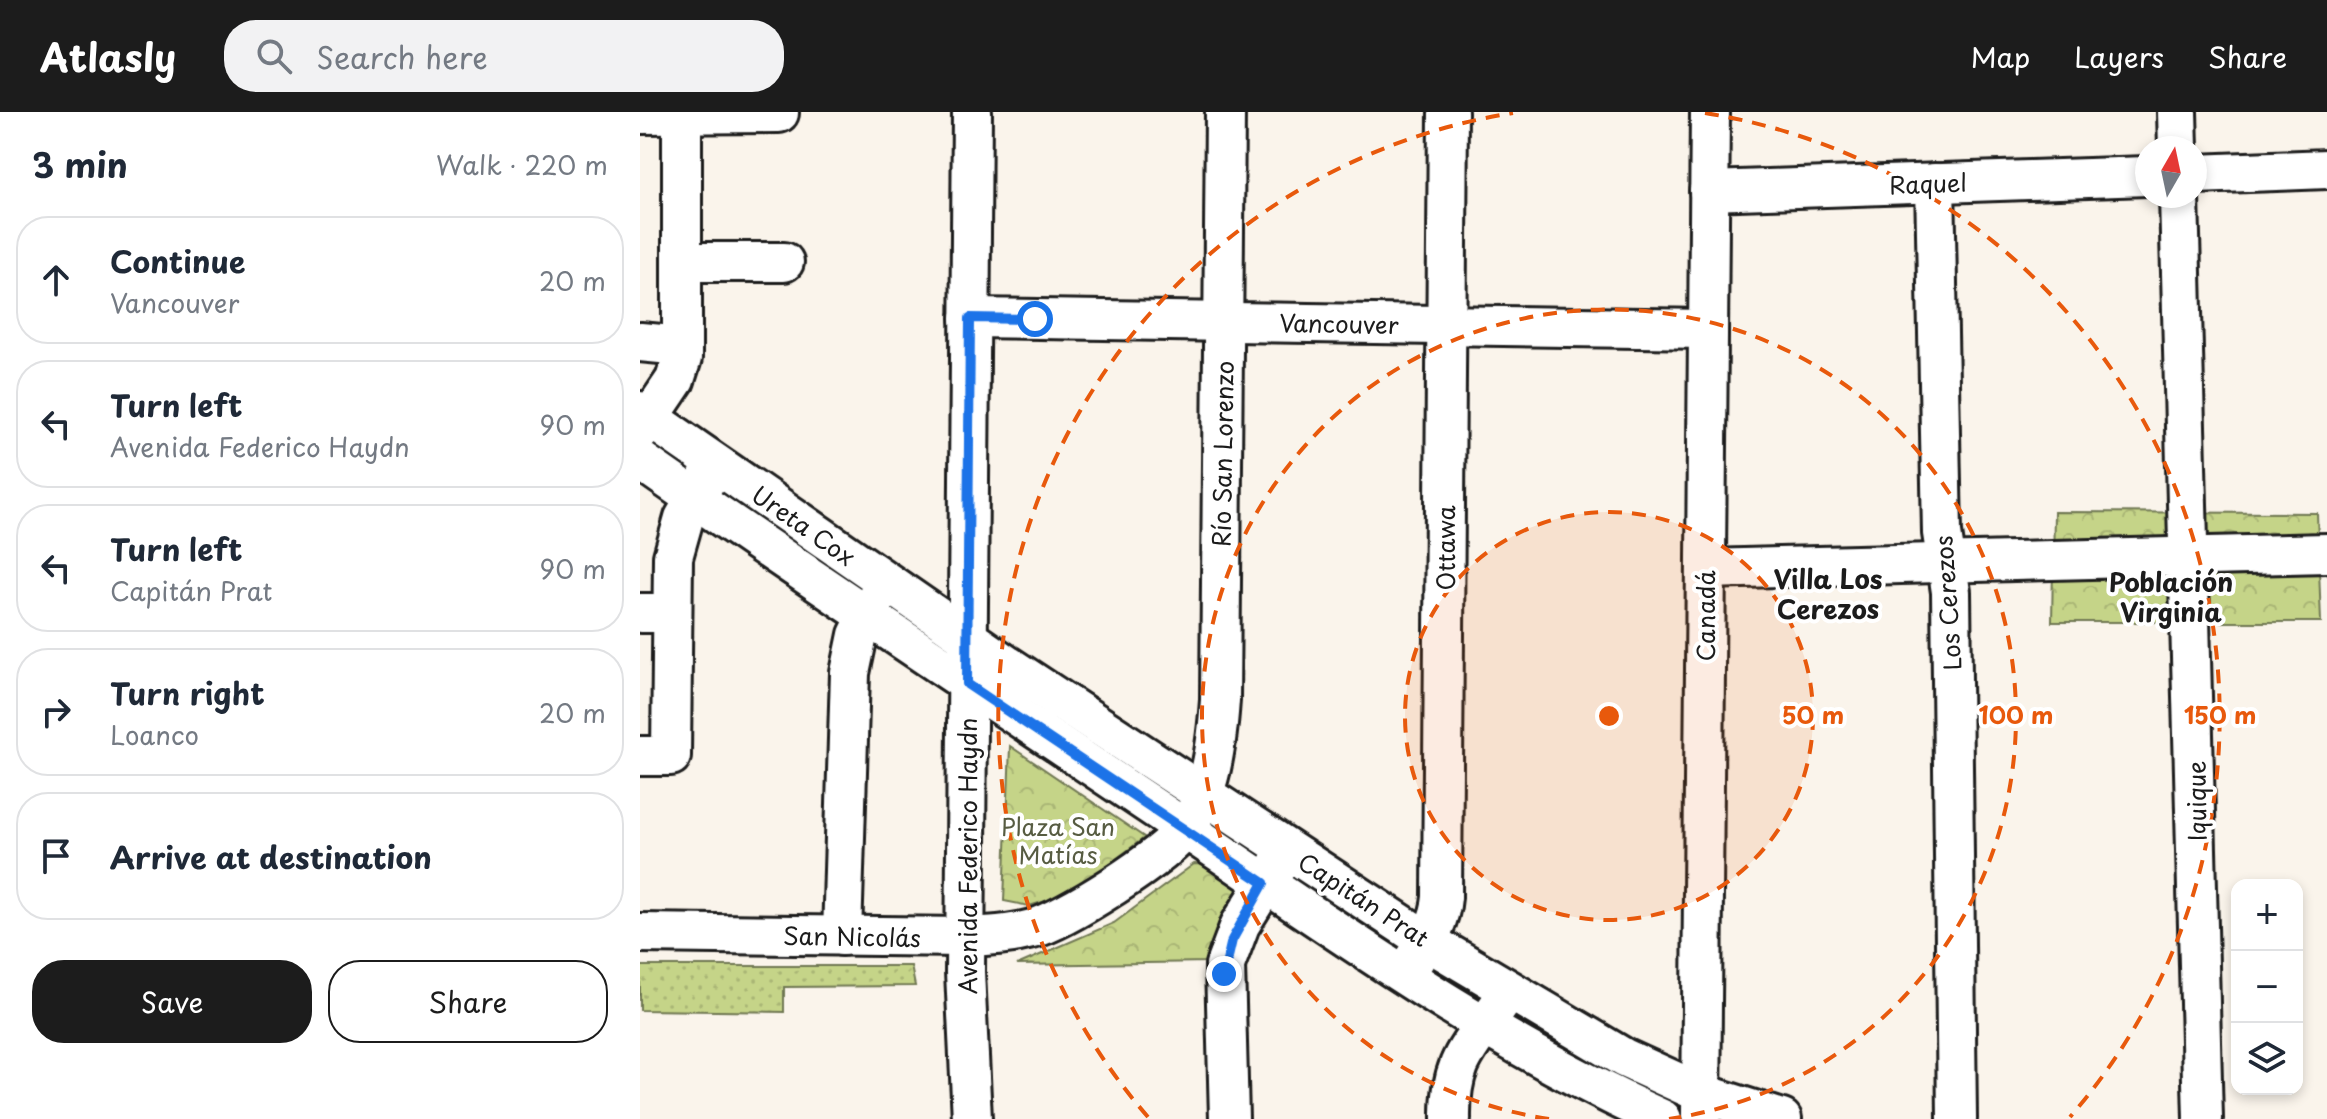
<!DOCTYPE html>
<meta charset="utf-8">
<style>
:root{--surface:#fff;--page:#f2f2f3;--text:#1f2937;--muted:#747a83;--line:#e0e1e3;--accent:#1c1c1c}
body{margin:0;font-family:"Playpen Sans",sans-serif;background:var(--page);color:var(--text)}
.controls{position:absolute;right:24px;bottom:24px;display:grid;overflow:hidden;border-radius:16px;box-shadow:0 4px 12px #0003}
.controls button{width:72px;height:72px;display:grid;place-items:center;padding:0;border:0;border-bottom:2px solid var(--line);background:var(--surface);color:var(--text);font:40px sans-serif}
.compass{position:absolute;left:1495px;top:24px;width:72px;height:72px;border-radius:50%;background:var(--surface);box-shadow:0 4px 12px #0003;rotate:9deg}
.stop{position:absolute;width:24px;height:24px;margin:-18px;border:6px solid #1a73e8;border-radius:50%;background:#fff}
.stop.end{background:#1a73e8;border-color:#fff;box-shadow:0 2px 8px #0008}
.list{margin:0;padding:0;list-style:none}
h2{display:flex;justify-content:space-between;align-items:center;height:104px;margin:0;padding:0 32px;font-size:34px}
h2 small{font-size:26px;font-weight:400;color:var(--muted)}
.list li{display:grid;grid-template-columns:52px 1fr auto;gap:24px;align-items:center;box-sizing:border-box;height:128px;margin:0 16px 16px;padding:0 16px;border:2px solid var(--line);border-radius:32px}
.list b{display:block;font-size:30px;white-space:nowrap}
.list p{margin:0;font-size:26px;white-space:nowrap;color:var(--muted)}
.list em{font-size:26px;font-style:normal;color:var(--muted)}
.actions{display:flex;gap:16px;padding:24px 32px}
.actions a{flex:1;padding:18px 0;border:2px solid var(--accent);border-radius:32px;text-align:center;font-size:28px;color:var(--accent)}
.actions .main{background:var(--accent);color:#fff}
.icon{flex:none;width:44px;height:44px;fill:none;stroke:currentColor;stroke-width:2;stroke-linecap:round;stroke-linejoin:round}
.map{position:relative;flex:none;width:1687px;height:1007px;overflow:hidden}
header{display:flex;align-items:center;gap:48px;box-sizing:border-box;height:112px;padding:0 40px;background:var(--accent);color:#fff}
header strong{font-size:38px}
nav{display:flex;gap:44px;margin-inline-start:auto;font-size:28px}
.search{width:560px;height:72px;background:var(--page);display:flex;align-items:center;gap:20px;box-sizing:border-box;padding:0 28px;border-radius:32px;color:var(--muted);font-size:30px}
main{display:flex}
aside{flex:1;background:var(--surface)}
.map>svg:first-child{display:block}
.grass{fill:url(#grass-dots);stroke:#707852;stroke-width:2}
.forest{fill:url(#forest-crowns);stroke:#707852;stroke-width:2}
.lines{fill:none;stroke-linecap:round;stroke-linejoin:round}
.minor-casing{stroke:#1c1c1c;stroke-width:44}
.minor{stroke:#fff;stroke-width:38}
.route{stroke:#1a73e8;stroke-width:10}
.ring{fill:none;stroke:#e8590c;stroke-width:4;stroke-dasharray:14 10}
.labels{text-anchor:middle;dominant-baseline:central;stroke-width:8;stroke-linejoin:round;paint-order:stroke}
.street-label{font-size:24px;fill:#1c1c1c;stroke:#fff}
.park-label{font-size:24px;fill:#575c42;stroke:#fff}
.neighbourhood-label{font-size:26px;font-weight:bold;fill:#1c1c1c;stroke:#fff}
.centre{fill:#e8590c;stroke:#fff;stroke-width:4}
.ring-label{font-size:24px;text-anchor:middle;font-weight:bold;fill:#e8590c;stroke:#fff;stroke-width:8;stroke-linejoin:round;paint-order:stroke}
</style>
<header>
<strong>Atlasly</strong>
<div class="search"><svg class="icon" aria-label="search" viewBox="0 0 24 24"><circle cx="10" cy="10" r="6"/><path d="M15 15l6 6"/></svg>Search here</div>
<nav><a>Map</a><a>Layers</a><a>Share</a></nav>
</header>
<main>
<aside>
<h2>3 min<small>Walk · 220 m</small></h2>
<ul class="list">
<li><svg class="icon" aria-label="ahead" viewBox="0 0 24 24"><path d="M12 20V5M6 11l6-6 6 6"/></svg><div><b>Continue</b><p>Vancouver</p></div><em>20 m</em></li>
<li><svg class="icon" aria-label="left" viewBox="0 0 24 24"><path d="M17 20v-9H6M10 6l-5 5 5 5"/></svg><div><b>Turn left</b><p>Avenida Federico Haydn</p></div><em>90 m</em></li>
<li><svg class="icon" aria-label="left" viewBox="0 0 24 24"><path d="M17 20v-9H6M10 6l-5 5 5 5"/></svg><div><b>Turn left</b><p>Capitán Prat</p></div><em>90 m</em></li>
<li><svg class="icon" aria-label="right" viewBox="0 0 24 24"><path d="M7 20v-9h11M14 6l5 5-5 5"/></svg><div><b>Turn right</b><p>Loanco</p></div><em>20 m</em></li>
<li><svg class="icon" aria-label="arrive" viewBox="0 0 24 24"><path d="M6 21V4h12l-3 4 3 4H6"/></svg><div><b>Arrive at destination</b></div></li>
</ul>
<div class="actions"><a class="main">Save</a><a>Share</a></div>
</aside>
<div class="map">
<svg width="1687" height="1007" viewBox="0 0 1687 1007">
<defs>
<pattern id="grass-dots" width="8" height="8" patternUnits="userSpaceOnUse" patternTransform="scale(2)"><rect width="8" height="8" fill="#c5d488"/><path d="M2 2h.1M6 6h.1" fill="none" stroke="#a9b575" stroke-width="1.8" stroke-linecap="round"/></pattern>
<pattern id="forest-crowns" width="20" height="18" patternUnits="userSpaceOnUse" patternTransform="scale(2)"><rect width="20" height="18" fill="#c5d488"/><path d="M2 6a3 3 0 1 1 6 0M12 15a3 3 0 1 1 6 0" fill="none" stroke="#a9b575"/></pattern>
</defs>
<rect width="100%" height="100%" fill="#faf4eb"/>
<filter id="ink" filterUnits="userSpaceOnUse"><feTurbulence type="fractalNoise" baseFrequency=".0125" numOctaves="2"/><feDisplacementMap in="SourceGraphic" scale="16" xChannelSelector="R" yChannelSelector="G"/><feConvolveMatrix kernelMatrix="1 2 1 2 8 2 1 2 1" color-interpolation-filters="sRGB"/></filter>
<g filter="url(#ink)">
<polygon class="grass" points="0,854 271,854 275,874 144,875 144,900 0,898"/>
<g class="forest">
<polygon points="1414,400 1677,401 1681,510 1412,510"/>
<polygon points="370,634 504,725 504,726 429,782 389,794 364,789"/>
<polygon points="554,752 578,753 600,772 603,787 570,850 377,853 474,811"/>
</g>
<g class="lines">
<defs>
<g id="minor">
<polyline points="332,0 325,860 332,1007"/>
<polyline points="1537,0 1538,36"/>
<polyline points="0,2 139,1"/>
<polyline points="1555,62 1687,57"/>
<polyline points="1295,71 1302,421 1311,480 1317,1007"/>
<polyline points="1069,79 1507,64"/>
<polyline points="1539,84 1563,1007"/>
<polyline points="42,150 144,150"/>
<polyline points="330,206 1068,217"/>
<polyline points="0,230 42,234"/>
<polyline points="0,299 367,553 787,829 984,946 1061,981 1142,1007"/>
<polyline points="0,320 35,268 42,246 42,0"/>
<path d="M0,348C180,475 365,595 547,718C700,821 853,931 1022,1007"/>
<polyline points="1066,457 1687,441"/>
<polyline points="0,501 32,501"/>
<polyline points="0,644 31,644 33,445 44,406 68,365"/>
<path d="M0,821L325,825C348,824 370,823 392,817C425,808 526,744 545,717C571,682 577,631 580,588L585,0"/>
<polyline points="202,824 210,561 218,523 238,483"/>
<path d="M773,850C787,829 800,811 802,785L808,0"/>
<polyline points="1061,1004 1070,0"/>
<polyline points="589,1007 585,853 600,813 638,752"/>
<path d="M811,1007C810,949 828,937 860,892"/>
</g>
</defs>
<use href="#minor" class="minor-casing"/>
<use href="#minor" class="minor"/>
</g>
</g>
<g class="lines" filter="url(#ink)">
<polyline class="route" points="395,207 330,206 327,572 624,771 592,828 584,862"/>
</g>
<circle cx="969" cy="604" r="204" fill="#e8590c" fill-opacity=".12"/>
<g class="ring">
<circle cx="969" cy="604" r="204"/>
<path d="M909 1007A407 407 0 1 1 1029 1007"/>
<path d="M508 1005A611 611 0 0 1 873 1M1065 1A611 611 0 0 1 1430 1005"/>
</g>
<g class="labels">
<g class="street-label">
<text transform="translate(1288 71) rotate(-2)">Raquel</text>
<text transform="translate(699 211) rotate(1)">Vancouver</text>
<text transform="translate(582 342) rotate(-89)">Río San Lorenzo</text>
<text transform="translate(164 413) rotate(35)">Ureta Cox</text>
<text transform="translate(805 436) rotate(-90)">Ottawa</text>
<text transform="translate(1307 491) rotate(-94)">Los Cerezos</text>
<text transform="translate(1065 504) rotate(-90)">Canadá</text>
<text transform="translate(1556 689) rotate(-91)">Iquique</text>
<text transform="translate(327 744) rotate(-90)">Avenida Federico Haydn</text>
<text transform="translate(724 787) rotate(33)">Capitán Prat</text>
<text transform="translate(212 824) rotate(1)">San Nicolás</text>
</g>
<g class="park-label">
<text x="418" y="714">Plaza San<tspan x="418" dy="28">Matías</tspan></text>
</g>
<g class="neighbourhood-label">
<text x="1188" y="466">Villa Los<tspan x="1188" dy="30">Cerezos</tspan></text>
<text x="1531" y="469">Población<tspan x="1531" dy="30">Virginia</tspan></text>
</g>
</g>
<circle cx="969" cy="604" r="12" class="centre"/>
<g class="ring-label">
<text x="1173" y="612">50 m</text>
<text x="1376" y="612">100 m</text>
<text x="1580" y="612">150 m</text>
</g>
</svg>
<div class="controls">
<button>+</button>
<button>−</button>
<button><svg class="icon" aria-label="layers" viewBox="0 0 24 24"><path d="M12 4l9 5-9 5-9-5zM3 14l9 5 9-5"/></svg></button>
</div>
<svg class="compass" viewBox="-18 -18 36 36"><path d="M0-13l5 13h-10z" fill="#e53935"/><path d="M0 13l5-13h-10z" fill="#747a83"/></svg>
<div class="stop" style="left:395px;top:207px"></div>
<div class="stop end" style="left:584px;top:862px"></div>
</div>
</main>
